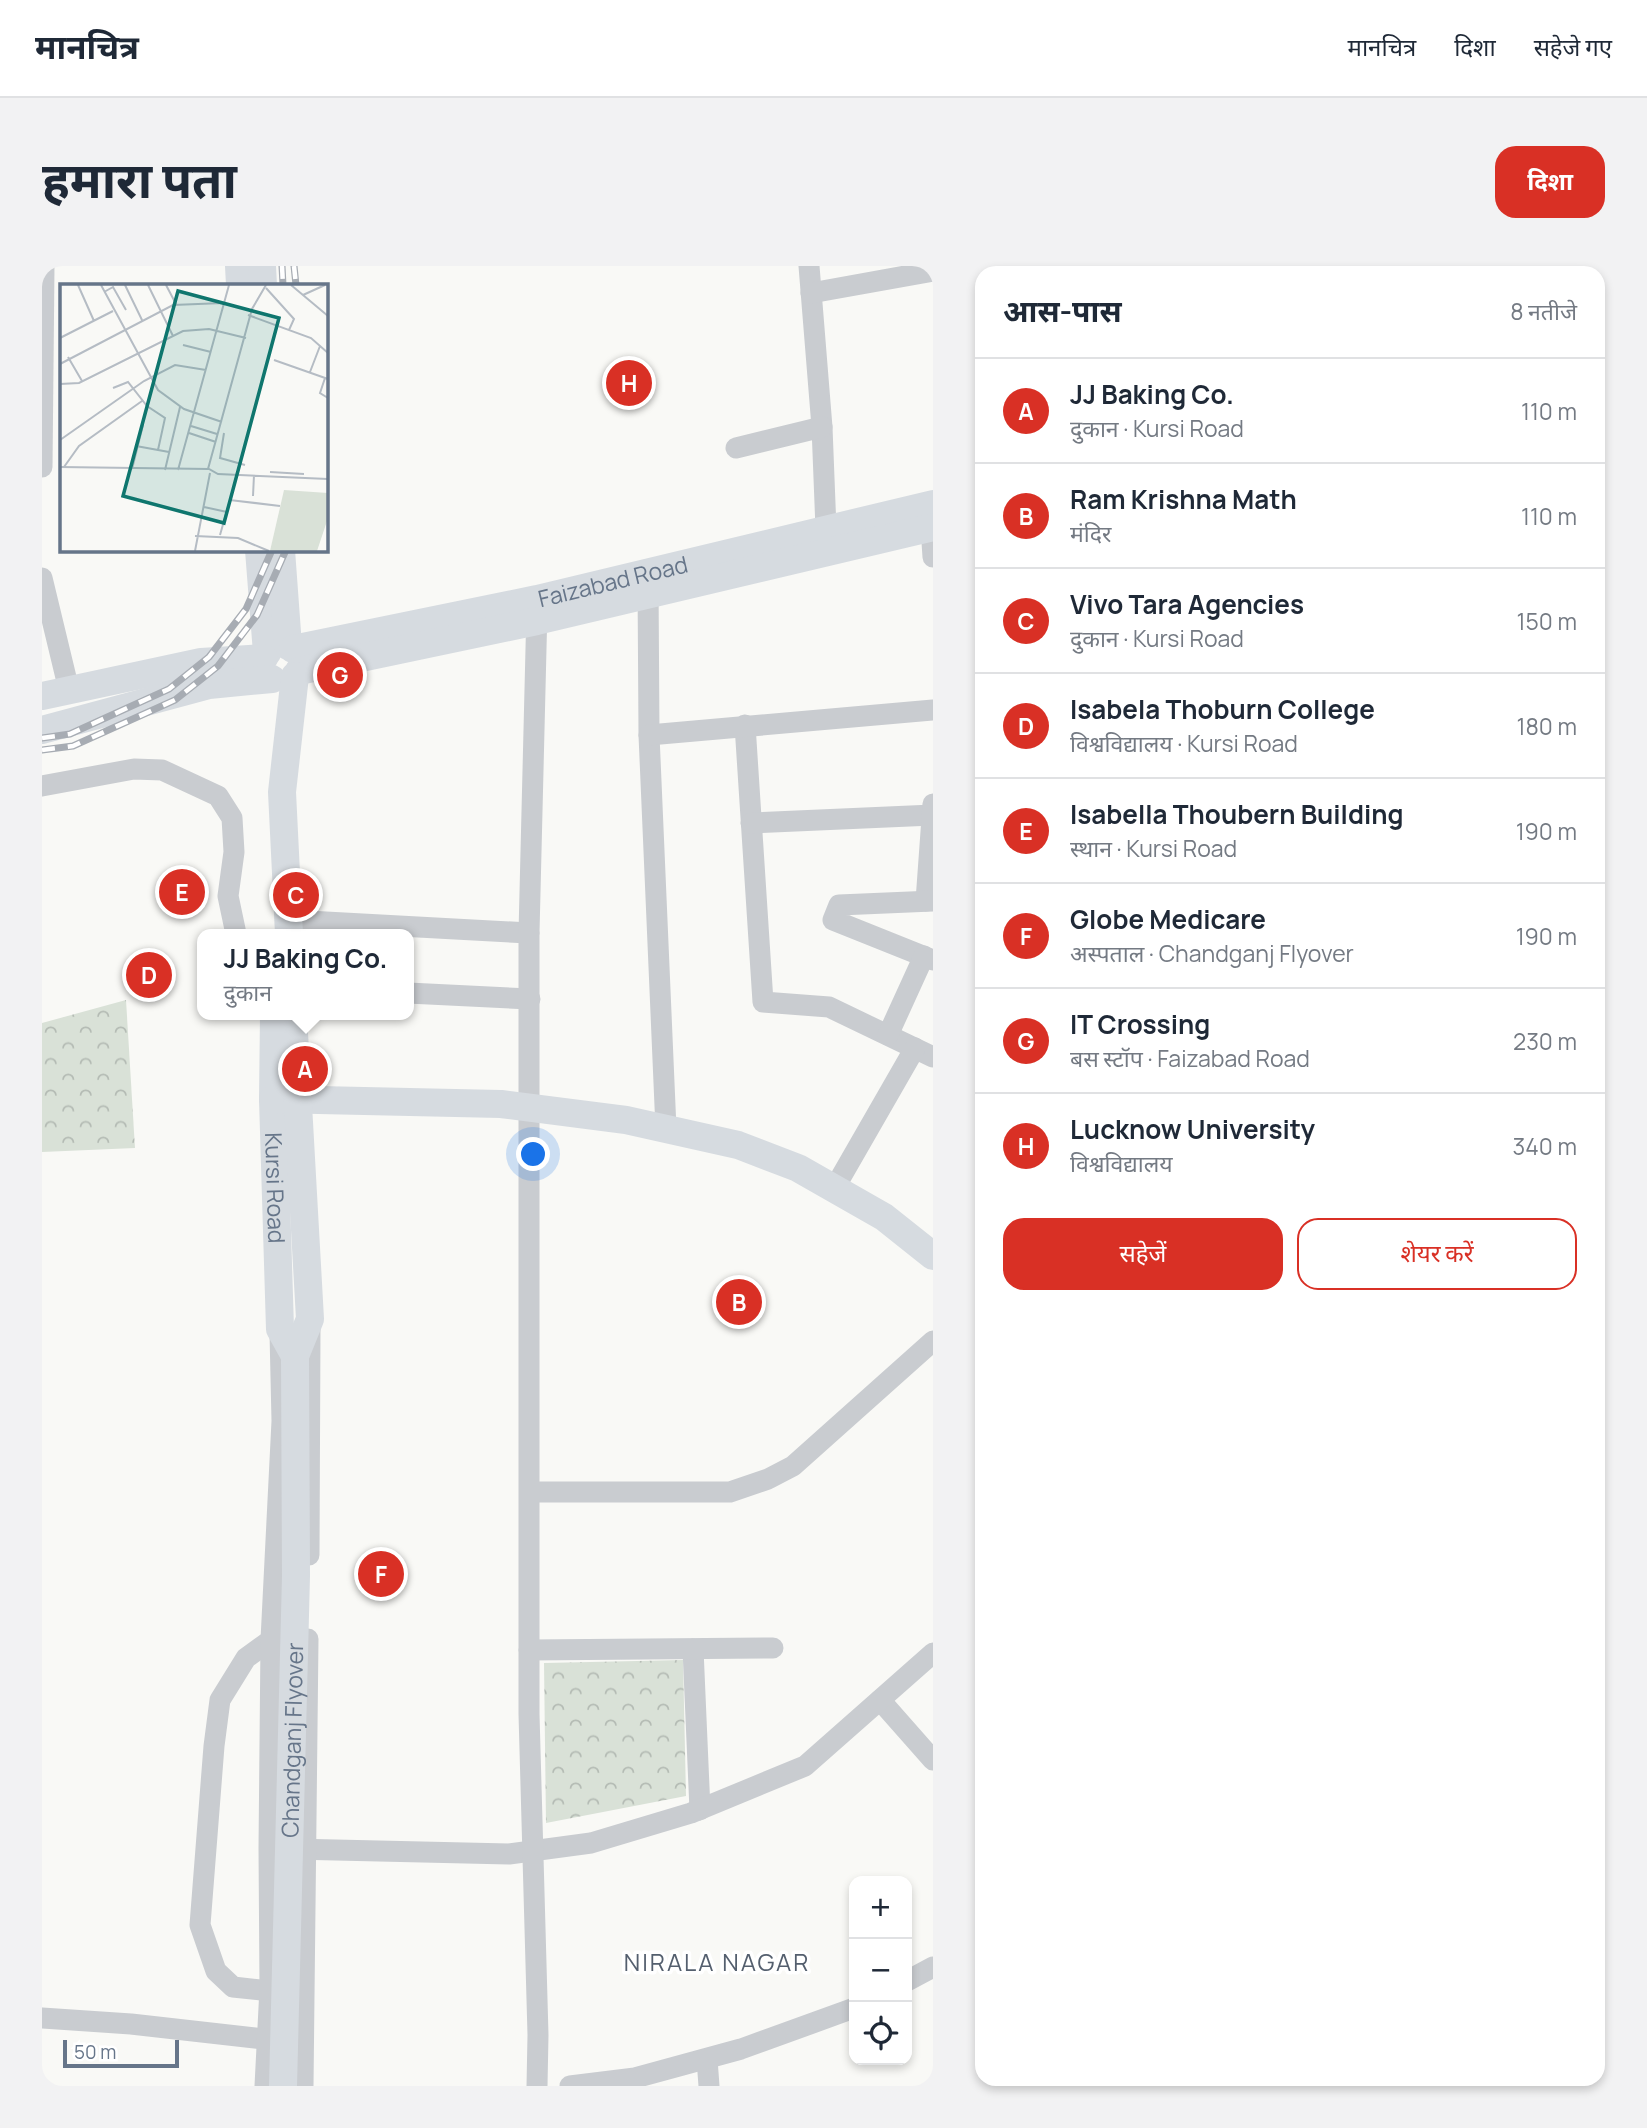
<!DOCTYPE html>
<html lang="hi">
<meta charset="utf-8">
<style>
:root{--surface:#fff;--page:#f2f2f3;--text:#1f2937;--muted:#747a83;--line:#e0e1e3;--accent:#d93025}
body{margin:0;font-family:Manrope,"Noto Sans Devanagari",sans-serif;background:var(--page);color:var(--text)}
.controls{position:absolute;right:21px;bottom:21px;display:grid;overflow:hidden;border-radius:14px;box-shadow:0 4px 10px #0003}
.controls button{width:63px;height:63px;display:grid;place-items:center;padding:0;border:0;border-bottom:2px solid var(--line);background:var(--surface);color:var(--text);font:35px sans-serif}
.scale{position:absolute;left:21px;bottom:18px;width:116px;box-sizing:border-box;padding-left:7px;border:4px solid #667589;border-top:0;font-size:19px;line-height:24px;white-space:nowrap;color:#667589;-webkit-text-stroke:5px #fff;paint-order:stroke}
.you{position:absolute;left:492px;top:889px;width:24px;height:24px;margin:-18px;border:5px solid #fff;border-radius:50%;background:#1a73e8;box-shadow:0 0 0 10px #1a73e833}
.badge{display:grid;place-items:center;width:46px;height:46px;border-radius:50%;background:var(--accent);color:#fff;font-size:23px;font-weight:700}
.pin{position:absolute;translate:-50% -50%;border:4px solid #fff;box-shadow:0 2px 7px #0006}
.popup{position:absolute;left:155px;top:663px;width:217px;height:91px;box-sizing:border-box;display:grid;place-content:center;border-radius:14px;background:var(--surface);filter:drop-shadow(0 2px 5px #0005);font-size:23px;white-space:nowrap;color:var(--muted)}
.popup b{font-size:26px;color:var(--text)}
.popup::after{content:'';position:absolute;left:50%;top:100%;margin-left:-14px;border:14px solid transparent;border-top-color:var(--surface)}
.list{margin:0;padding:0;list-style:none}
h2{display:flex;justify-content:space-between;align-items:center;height:91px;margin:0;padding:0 28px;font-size:30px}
h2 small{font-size:23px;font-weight:400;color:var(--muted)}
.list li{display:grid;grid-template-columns:46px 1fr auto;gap:21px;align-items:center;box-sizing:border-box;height:105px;padding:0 28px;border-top:2px solid var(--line)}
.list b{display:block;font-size:26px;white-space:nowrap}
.list p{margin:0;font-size:23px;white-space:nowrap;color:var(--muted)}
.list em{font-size:23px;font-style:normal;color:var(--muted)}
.actions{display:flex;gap:14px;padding:21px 28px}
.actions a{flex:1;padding:16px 0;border:2px solid var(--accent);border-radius:21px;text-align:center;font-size:24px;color:var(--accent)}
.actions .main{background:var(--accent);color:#fff}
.icon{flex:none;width:38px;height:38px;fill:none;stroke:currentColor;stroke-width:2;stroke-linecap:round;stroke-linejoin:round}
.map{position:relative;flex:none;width:891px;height:1820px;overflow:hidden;border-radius:21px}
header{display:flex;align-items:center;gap:42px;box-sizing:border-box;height:98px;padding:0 35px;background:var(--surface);border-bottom:2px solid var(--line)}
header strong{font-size:33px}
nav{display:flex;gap:38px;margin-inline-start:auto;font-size:24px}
.intro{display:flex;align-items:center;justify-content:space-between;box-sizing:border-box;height:168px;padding:0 42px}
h1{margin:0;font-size:49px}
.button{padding:18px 32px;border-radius:21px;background:var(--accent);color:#fff;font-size:24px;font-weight:700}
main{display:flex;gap:42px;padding:0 42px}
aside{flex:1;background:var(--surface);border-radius:21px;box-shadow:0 4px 10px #0003}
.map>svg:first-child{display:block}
.park{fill:url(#park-crowns)}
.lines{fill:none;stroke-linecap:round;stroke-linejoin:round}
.minor{stroke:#c9ccd0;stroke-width:21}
.major{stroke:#d6dbe0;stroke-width:28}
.rail-casing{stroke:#a7acb3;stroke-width:7}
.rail{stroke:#fff;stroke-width:4.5;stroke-dasharray:13;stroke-linecap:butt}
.labels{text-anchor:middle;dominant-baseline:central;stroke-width:7;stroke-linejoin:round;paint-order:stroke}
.street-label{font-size:23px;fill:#667589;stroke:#fff}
.neighbourhood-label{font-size:24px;letter-spacing:2px;fill:#545f6e;stroke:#fff}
.inset-road{fill:none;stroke:#b5bcc4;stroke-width:2}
.view{fill:#0f766e;fill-opacity:0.15;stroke:#0f766e;stroke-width:3.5}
.inset-edge{fill:none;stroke:#667589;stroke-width:3.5}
</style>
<header>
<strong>मानचित्र</strong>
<nav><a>मानचित्र</a><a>दिशा</a><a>सहेजे गए</a></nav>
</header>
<div class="intro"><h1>हमारा पता</h1><a class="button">दिशा</a></div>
<main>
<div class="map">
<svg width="891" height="1820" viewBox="0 0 891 1820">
<defs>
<pattern id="park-crowns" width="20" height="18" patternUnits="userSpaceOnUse" patternTransform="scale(1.75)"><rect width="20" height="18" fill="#d9e1d7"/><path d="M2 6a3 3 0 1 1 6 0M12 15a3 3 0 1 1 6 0" fill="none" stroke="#b4bbb4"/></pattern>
</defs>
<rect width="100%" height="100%" fill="#f9f9f6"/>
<g class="park">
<polygon points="84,734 93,882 0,886 0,757"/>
<polygon points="641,1394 644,1530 504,1557 502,1397"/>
</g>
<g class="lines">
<g class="minor">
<polyline points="767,0 780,161 784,263"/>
<polyline points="769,27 891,5"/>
<polyline points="694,182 780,161"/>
<polyline points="0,201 2,0"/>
<polyline points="885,249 889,261 891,291"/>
<polyline points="0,312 27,424"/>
<polyline points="606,315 607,469 624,863"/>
<polyline points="703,459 721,736 787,741 891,791"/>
<polyline points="607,469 891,444"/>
<polyline points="0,520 92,503 120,504 176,530 190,552 192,586 186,630 194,668"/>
<polyline points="709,557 891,549"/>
<polyline points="884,635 891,538"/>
<polyline points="891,635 797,639 791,654 891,694"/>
<polyline points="247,654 487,667"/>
<polyline points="366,727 488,733"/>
<polyline points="846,769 882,690"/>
<polyline points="792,923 873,782"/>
<polyline points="488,1226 688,1226 726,1213 751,1200 891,1075"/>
<polyline points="267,1289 268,1062"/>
<polyline points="651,1383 658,1544"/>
<polyline points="487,1384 731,1382"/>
<polyline points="838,1434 891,1494"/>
<polyline points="250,1583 467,1588 549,1577 649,1547 763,1500 891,1387"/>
<polyline points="865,1715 891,1701"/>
<polyline points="228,1725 191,1721 174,1705 158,1659 172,1480 178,1434 204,1392 229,1374"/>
<polyline points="0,1752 89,1758 239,1775"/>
<polyline points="665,1793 667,1820"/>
<polyline points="223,1820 228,1722 227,1582 229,1374 240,1155 238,1067"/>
<polyline points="261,1820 266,1373"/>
<polyline points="495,1820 496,1769 487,1448 487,667 495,342"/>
<polyline points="528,1820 593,1812 699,1783 812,1742"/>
</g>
<g class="major">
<polyline points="197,0 198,19"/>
<polyline points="220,0 221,19"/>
<polyline points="217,284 225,387"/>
<polyline points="239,284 246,380"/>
<path id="s1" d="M251,383L495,333L891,238"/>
<polyline points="257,405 495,355 891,261"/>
<polyline points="0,430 159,396 222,392"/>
<polyline points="0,464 167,419 230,413"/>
<polyline points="247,668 240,526 253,410"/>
<path id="s2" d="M232,749L231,833L238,1063L253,1090"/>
<polyline points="231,833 459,838 584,854 696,879 756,902 842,951 891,990"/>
<path id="s3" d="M241,1820L254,1310L253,1090L268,1053L251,749"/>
</g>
<defs>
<g id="rail">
<polyline points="240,0 241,19"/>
<polyline points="252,0 254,19"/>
<polyline points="0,472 28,468 127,423 167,391 204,343 230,284"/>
<polyline points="0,484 31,480 133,434 176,400 215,349 244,284"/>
</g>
</defs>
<use href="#rail" class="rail-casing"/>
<use href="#rail" class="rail"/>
</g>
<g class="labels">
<g class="street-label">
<text stroke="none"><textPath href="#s1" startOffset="327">Faizabad Road</textPath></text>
<text stroke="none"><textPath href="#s2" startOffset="173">Kursi Road</textPath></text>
<text stroke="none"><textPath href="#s3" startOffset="346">Chandganj Flyover</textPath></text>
</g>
<g class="neighbourhood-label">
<text x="675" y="1695">NIRALA NAGAR</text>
</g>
</g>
<g transform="translate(18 18)">
<rect width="268" height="268" fill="#f9f9f6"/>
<path d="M224,206L268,209V234L257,267H210Z" fill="#d9e1d7"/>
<path class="inset-road" d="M18,1L34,37M41,1L98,106L124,125L162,138M65,1L82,36M88,1L113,52M106,1L116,20M231,1L268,32M206,4L234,35L229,46M44,8L53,3L66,26M243,11L265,1M188,31L251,54L268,69M0,54L53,27M123,61L151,68M8,73L22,97M214,76L268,95M0,80L113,21L163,19M250,88L260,62M265,94L260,109L268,114M0,100L19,99L123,47L149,45L186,54M53,104L68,98L87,122L105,134L98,166M131,142L157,150M129,149L156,158M164,149L160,174L185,181M0,156L84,97L115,81L146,86M76,162L109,168M0,183L149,185L158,190L268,195M4,183L19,162L82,117M72,185L83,141M148,185L192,25L206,1M105,186L120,123M118,186L169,1M210,188L244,190M193,212L194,191M144,223L167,228M160,251L170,216L220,222M135,252L178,254L209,267M135,267L150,189"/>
<path class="view" d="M118,7L219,34L164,239L63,212Z"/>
<rect width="268" height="268" class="inset-edge"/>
</g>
</svg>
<div class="controls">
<button>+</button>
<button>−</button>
<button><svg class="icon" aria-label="locate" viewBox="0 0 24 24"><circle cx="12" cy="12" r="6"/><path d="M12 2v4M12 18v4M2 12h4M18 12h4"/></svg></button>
</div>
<div class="scale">50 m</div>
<div class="you"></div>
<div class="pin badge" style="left:263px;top:803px">A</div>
<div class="popup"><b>JJ Baking Co.</b>दुकान</div>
<div class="pin badge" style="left:697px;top:1036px">B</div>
<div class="pin badge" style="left:254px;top:629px">C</div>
<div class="pin badge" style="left:107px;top:709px">D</div>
<div class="pin badge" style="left:140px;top:626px">E</div>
<div class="pin badge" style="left:339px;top:1308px">F</div>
<div class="pin badge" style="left:298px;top:409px">G</div>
<div class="pin badge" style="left:587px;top:117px">H</div>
</div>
<aside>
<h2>आस-पास<small>8 नतीजे</small></h2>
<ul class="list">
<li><span class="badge">A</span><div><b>JJ Baking Co.</b><p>दुकान · Kursi Road</p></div><em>110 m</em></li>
<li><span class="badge">B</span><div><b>Ram Krishna Math</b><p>मंदिर</p></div><em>110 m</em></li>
<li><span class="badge">C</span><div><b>Vivo Tara Agencies</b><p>दुकान · Kursi Road</p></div><em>150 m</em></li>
<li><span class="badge">D</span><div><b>Isabela Thoburn College</b><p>विश्वविद्यालय · Kursi Road</p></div><em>180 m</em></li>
<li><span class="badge">E</span><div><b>Isabella Thoubern Building</b><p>स्थान · Kursi Road</p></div><em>190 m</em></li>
<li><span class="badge">F</span><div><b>Globe Medicare</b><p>अस्पताल · Chandganj Flyover</p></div><em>190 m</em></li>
<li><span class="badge">G</span><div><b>IT Crossing</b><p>बस स्टॉप · Faizabad Road</p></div><em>230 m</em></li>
<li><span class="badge">H</span><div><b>Lucknow University</b><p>विश्वविद्यालय</p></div><em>340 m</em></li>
</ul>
<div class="actions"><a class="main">सहेजें</a><a>शेयर करें</a></div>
</aside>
</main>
